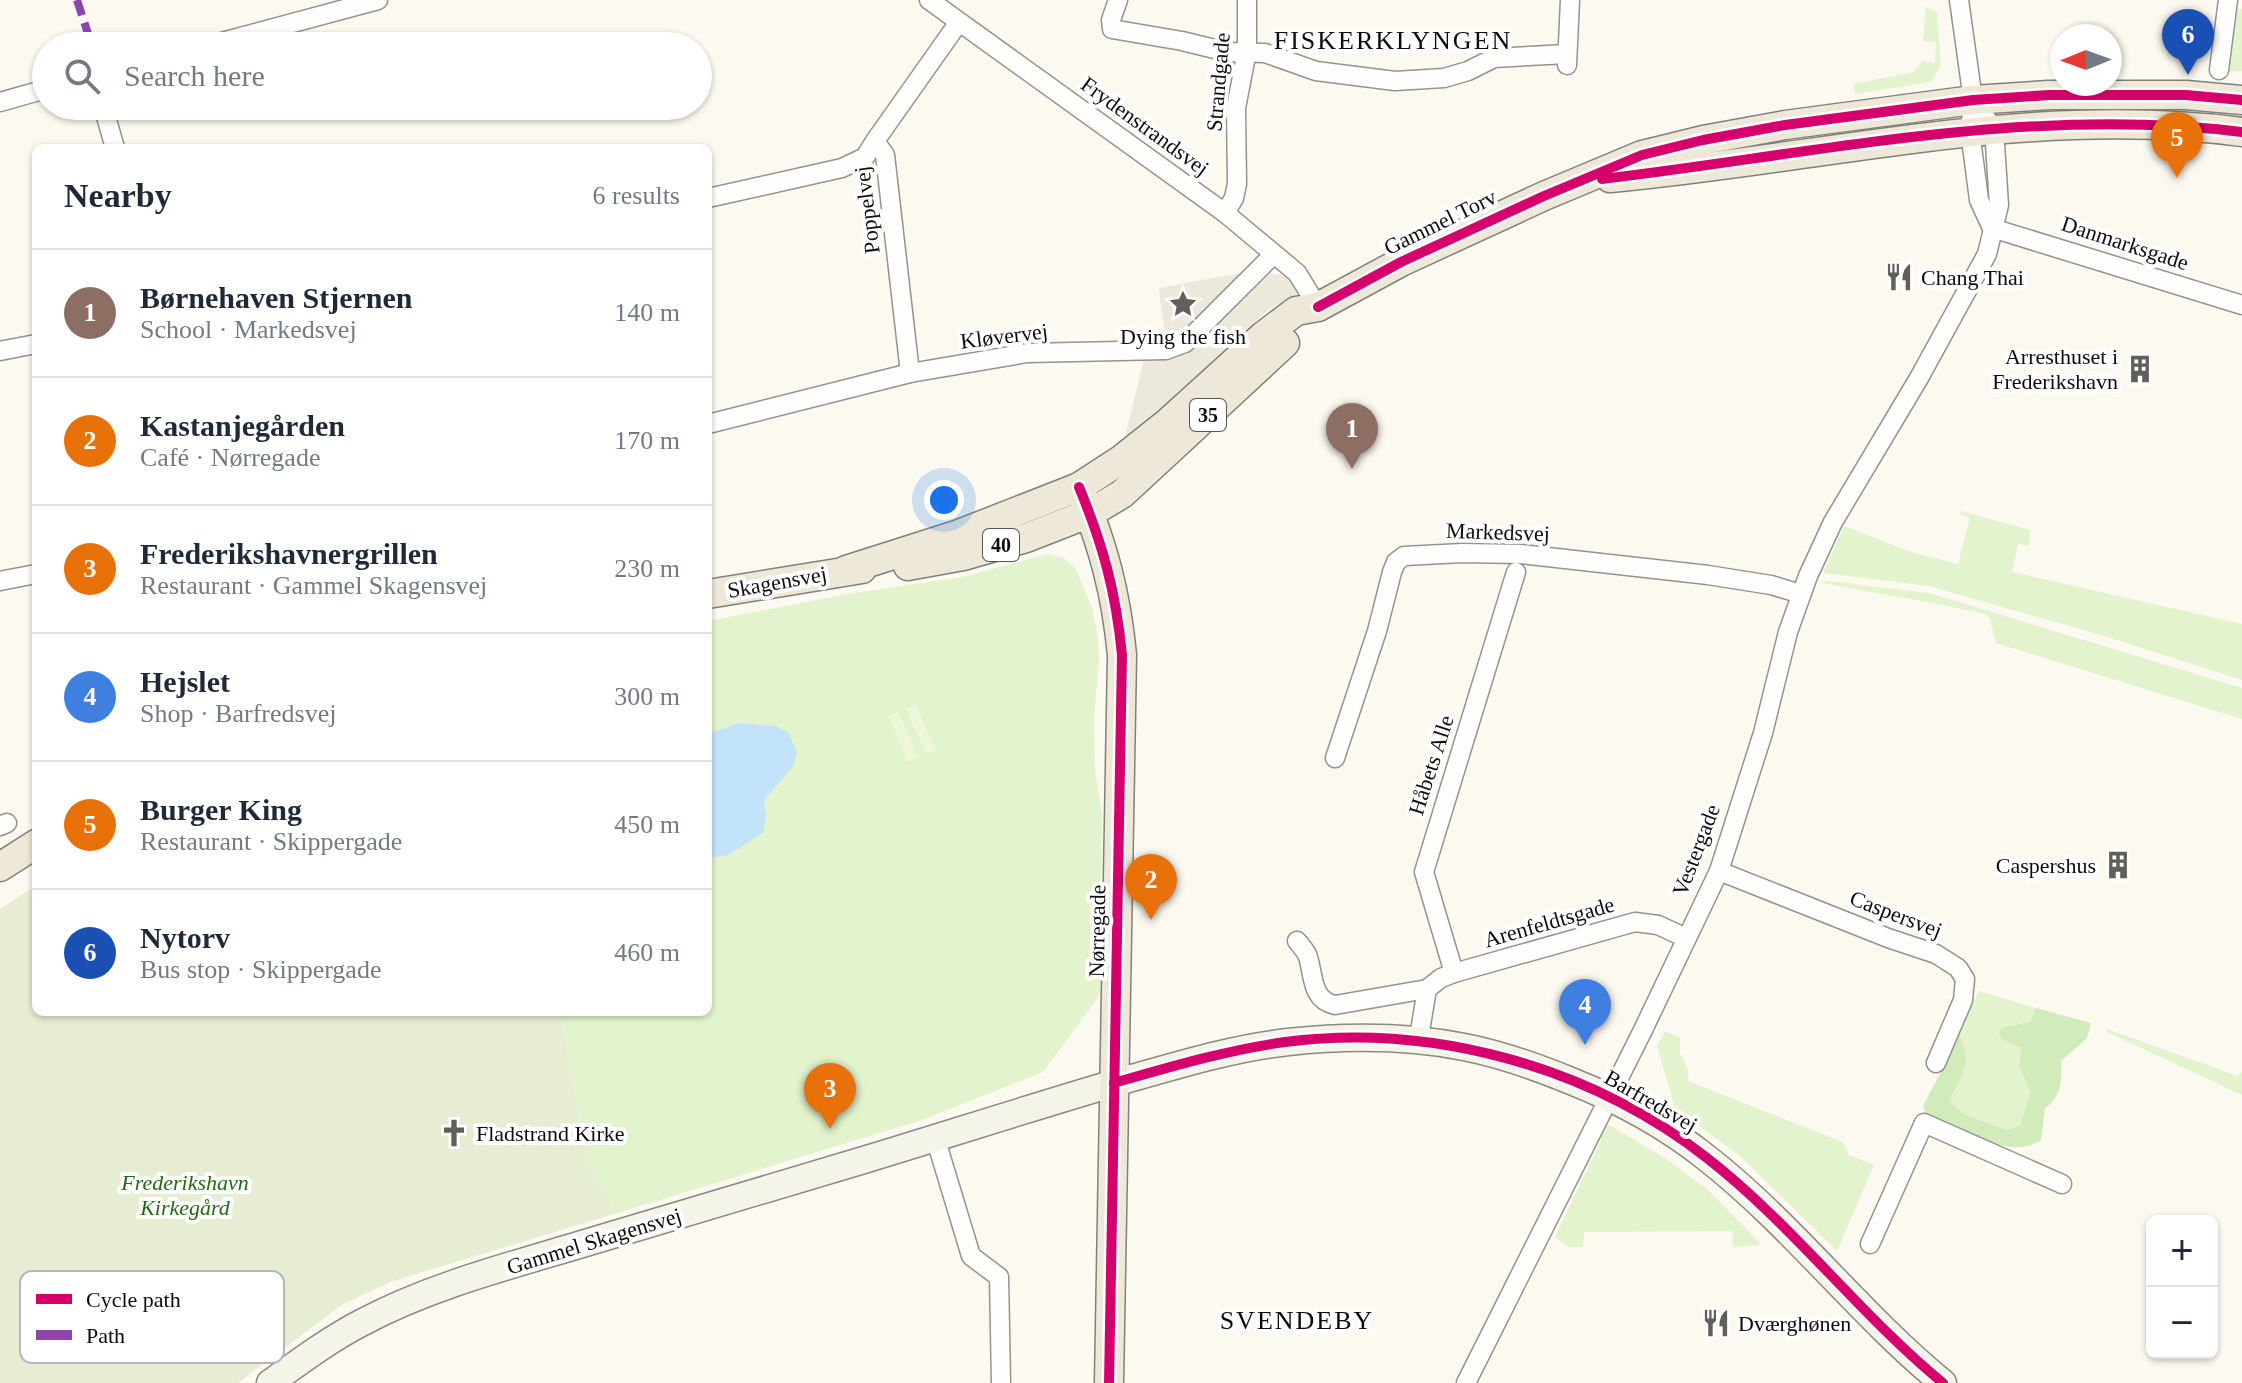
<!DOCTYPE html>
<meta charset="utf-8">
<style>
:root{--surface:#fff;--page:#f6f6f7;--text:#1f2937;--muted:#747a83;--line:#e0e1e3;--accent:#0f766e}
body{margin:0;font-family:Georgia,serif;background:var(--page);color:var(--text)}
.controls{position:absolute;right:24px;bottom:24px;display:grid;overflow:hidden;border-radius:12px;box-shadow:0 2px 6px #0004}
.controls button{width:72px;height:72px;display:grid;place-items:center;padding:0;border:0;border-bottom:2px solid var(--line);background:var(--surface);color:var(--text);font:40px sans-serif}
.compass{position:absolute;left:2050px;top:24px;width:72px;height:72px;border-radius:50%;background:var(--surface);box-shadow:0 2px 6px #0004;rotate:269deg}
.you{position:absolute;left:944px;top:500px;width:28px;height:28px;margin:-20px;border:6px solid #fff;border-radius:50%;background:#1a73e8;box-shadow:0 0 0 12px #1a73e833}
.badge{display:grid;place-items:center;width:52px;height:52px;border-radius:50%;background:var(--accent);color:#fff;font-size:26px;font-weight:700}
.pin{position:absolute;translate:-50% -66px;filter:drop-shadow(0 2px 4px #0008)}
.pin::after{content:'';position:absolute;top:42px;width:28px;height:24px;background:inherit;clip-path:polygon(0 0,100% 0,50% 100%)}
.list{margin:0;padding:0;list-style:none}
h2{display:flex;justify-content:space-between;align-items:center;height:104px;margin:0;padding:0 32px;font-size:34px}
h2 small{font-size:26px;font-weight:400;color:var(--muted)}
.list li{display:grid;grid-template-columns:52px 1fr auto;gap:24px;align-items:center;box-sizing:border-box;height:128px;padding:0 32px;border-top:2px solid var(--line)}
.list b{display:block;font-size:30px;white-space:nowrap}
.list p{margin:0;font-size:26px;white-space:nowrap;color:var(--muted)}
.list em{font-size:26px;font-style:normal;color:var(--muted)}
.icon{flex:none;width:44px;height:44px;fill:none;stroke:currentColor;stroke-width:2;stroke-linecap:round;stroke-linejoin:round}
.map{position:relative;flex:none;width:2242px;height:1383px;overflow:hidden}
.search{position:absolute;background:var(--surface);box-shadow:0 2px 6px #0004;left:32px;top:32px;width:680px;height:88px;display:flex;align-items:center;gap:20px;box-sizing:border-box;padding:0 28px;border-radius:44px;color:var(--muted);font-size:30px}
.panel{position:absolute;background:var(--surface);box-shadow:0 2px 6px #0004;left:32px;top:144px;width:680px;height:872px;border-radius:12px}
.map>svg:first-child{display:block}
.green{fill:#e2f3cd}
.forest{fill:#d2ebbb}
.cemetery{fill:#e6edd2}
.pitch{fill:#edf6d8}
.plaza{fill:#ece8db}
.water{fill:#c2e3f9}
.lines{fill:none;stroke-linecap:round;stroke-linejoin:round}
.street-casing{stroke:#94938f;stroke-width:21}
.secondary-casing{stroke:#8a8985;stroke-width:29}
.primary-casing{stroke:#81807c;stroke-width:31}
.street{stroke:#fefefd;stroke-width:18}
.secondary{stroke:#f5f4e8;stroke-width:26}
.primary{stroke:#ede8d7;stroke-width:28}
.quiet{stroke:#8e44ad;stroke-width:8;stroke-dasharray:16 8;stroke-linecap:butt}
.cycleway-casing{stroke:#fff;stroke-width:15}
.cycleway{stroke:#d6006c;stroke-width:10}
.labels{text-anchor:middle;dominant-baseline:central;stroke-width:8;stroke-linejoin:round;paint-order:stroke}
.shield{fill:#fff;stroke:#555;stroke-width:2}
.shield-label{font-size:20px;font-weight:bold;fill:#0c0c0c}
.street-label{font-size:22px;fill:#0c0c0c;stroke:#fff}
.poi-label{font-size:22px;fill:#0c0c0c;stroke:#fff;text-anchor:start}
.park-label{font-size:22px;font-style:italic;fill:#246a16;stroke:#fff}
.quarter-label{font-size:26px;letter-spacing:2px;fill:#0c0c0c;stroke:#fff}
.key{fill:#fff;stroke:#b6b6b6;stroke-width:2}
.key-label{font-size:22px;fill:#0c0c0c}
</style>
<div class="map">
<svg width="2242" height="1383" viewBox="0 0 2242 1383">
<rect width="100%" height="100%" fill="#fbf9f0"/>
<g class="green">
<polygon points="1926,7 1937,12 1941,65 1931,82 1855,94 1854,84 1914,72 1922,61 1935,63 1936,42 1923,41"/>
<polygon points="2237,9 2242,9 2242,71 2226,72"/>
<polygon points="1961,511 2030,530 2029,546 2018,544 2012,572 2242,624 2242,680 2101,635 1929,586 1823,573 1844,526 1911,552 1958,564 1970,518 1959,514"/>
<polygon points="1048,554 1064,558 1076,569 1092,608 1098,639 1099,659 1094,719 1095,770 1102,815 1100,995 1043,1072 925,1119 614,1214 608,1196 588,1167 560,1012 708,1012 708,621 848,594 962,577"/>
<path d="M1829,581L1929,593L2242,688V719L1996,643L1990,619L1986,614C1930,601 1875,594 1819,582Z"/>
<path d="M1979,991L2036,1008L2030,1022L2004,1026L1999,1032L2001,1039L2021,1048L2019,1065L2030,1092L2020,1125L2007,1130L1966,1115L1950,1102C1954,1087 1966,1074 1966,1057C1965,1049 1961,1039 1959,1031Z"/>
<polygon points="2107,1029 2238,1076 2242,1072 2242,1095 2107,1032"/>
<path d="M1665,1031L1681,1038C1676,1057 1684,1055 1687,1068C1689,1073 1688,1077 1688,1081L1843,1142L1849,1155L1874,1165L1837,1251L1741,1157L1675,1108L1657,1046Z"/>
<polygon points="1606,1123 1663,1157 1706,1188 1762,1245 1733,1247 1732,1231 1584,1232 1583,1247 1569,1247 1555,1237 1601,1140 1600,1135"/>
</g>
<path class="forest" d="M2036,1008L2091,1023L2087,1038L2061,1061C2062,1079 2062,1097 2045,1108L2041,1140C2007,1162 1961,1126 1927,1117L1923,1106L1951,1053L1959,1031C1961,1039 1965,1049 1966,1058C1966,1074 1954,1087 1950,1102L1966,1115L2007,1130L2020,1125L2030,1092L2019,1065L2021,1048L2001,1039L1999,1032L2003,1027L2030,1022Z"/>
<polygon class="cemetery" points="36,886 36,1012 560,1012 588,1167 608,1196 614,1214 393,1281 343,1304 238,1383 0,1383 0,909"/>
<g class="pitch">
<polygon points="916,704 936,750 926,755 906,709"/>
<polygon points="898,712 919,758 908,762 888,716"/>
</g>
<polygon class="plaza" points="1252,271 1286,276 1298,293 1269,309 1124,441 1148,343 1165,339 1159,288"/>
<polygon class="water" points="739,723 775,726 788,732 797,752 793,767 764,800 766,816 763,833 728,855 708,858 708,734"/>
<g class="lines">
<defs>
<g id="street">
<polyline points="929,0 1225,213 1297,273 1318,307"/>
<polyline points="1118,0 1111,20 1112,29 1182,41 1227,52 1265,53 1316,71 1395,81 1444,78 1468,71 1494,58 1567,54"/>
<polyline points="1959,0 1973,100 1970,131 1979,200 1992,228"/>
<polyline points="207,46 378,0"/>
<polyline points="1567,65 1570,0"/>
<polyline points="2219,70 2228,0"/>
<polyline points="0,102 46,89"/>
<polyline points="103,106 115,148"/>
<polyline points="708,198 842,168 865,157 875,141"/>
<polyline points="1225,213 1234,198 1237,184 1236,108 1247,51 1247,0"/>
<polyline points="1992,228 2242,305"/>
<polyline points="0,351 36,344"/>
<polyline points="910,373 885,155 875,141 959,22"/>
<polyline points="708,424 910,373 1027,353 1166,350 1185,343 1274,254"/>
<polyline points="0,581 36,574"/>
<polyline points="1335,758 1377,631 1392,572 1396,562 1404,556 1462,553 1521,554 1708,575 1771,585 1801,594"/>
<polyline points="0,826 7,823"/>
<polyline points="1719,871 1888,938 1936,954 1958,968 1965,979 1963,1000 1936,1063"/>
<path d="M1297,941C1301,946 1306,951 1308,957C1314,976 1311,1000 1335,1005L1427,989L1441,978L1454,973L1635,922L1658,925L1686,938"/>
<polyline points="1454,973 1424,872 1516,572"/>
<polyline points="1418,1043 1427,989"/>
<polyline points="935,1137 971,1256 999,1277 1001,1383"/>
<polyline points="1870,1244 1924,1123 2062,1184"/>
<polyline points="1466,1383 1643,1030 1719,871 1763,733 1788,632 1808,576 1833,522 1919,378 1987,254 1999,205 1994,129 1973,100"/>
</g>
<path id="secondary" d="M270,1383C299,1362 330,1339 363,1322C431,1286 509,1266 582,1244C677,1216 772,1188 867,1159C953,1133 1039,1105 1125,1080C1178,1065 1233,1048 1288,1042C1345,1036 1408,1036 1464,1047C1500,1054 1537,1067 1571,1081C1619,1100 1667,1126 1708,1159C1793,1226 1859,1314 1943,1383"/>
<g id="primary">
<path d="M1610,178C1822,159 2027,104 2242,132"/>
<path d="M1079,487C1103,545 1116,592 1122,655L1109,1383"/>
<polyline points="908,566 963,556 1026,538 1090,513 1122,494 1285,343"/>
<polyline points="846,570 959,534 1079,487 1122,459 1166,424 1263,336 1296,311 1318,307 1401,262 1544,196 1642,155 1703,140 1785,125 1973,100 2049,95 2186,95 2242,100"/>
<polyline points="708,594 862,569"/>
<polyline points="0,867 36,844"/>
</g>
</defs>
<use href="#street" class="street-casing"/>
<use href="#secondary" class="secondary-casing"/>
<use href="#primary" class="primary-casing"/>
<use href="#street" class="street"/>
<use href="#secondary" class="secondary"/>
<use href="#primary" class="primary"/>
<polyline class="quiet" points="77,0 92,46"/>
<defs>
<g id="cycleway">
<path d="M1602,179C1813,154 2028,105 2242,132"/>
<polyline points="1318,307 1401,262 1544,196 1642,155 1703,140 1785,125 1973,100 2049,95 2186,95 2242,100"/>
<path d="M1079,487C1103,545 1116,592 1122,655L1109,1383"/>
<path d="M1114,1083C1170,1067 1227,1050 1285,1042C1432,1023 1589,1066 1707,1158C1793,1225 1859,1314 1943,1383"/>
</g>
</defs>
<use href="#cycleway" class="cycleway-casing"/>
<use href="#cycleway" class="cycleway"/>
</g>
<defs>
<symbol id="restaurant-bare" viewBox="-9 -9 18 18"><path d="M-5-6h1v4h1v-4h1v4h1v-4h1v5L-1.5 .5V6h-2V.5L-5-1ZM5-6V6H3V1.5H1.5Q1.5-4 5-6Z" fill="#605f5c" stroke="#fff" stroke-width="2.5" paint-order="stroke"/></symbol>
<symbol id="sight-bare" viewBox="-9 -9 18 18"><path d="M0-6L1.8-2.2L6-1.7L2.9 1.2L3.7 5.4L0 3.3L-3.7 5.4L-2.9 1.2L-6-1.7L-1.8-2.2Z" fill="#605f5c" stroke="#fff" stroke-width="2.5" paint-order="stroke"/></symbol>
<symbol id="building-bare" viewBox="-9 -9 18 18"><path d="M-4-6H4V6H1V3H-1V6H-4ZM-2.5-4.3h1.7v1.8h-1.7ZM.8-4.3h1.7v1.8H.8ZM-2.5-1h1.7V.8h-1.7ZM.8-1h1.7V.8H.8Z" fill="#605f5c" stroke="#fff" stroke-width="2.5" paint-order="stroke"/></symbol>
<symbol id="church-bare" viewBox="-9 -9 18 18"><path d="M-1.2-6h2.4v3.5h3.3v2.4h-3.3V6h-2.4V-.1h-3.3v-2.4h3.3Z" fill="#605f5c" stroke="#fff" stroke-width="2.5" paint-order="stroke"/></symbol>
</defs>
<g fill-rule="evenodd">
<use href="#restaurant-bare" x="1879" y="257" width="40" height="40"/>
<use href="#sight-bare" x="1163" y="284" width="40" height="40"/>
<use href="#building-bare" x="2120" y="349" width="40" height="40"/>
<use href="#building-bare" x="2098" y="845" width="40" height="40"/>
<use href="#church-bare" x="434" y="1113" width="40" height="40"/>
<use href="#restaurant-bare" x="1696" y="1303" width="40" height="40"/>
</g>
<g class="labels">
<g class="shield">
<rect x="1190" y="399" width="36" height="32" rx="6"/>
<rect x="983" y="529" width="36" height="32" rx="6"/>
</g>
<g class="shield-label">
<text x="1208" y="415">35</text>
<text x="1001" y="545">40</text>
</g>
<g class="street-label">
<text transform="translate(1218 82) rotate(-85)">Strandgade</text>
<text transform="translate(1145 126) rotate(36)">Frydenstrandsvej</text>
<text transform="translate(867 210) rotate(-97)">Poppelvej</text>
<text transform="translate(1440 222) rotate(-26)">Gammel Torv</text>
<text transform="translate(2125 243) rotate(18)">Danmarksgade</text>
<text transform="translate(1004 336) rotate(-7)">Kløvervej</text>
<text transform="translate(1498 532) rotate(2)">Markedsvej</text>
<text transform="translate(777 582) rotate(-10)">Skagensvej</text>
<text transform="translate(1431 765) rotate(-72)">Håbets Alle</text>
<text transform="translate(1696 850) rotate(-69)">Vestergade</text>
<text transform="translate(1896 914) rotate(21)">Caspersvej</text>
<text transform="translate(1549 922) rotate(-16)">Arenfeldtsgade</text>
<text transform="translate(1097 931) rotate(-89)">Nørregade</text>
<text transform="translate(1651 1101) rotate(30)">Barfredsvej</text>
<text transform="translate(594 1241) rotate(-17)">Gammel Skagensvej</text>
</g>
<g class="poi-label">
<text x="1921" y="277">Chang Thai</text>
<text x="1183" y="336" text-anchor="middle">Dying the fish</text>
<text x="2118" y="356" text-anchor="end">Arresthuset i<tspan x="2118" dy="25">Frederikshavn</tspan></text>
<text x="2096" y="865" text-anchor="end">Caspershus</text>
<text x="476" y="1133">Fladstrand Kirke</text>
<text x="1738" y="1323">Dværghønen</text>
</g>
<g class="park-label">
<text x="185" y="1182">Frederikshavn<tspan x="185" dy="25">Kirkegård</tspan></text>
</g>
<g class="quarter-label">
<text x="1393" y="40">FISKERKLYNGEN</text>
<text x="1297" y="1320">SVENDEBY</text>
</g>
</g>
<rect x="20" y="1271" width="264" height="92" rx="12" class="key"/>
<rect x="36" y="1294" width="36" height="10" fill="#d6006c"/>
<rect x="36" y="1330" width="36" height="10" fill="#8e44ad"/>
<g class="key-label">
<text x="86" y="1307">Cycle path</text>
<text x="86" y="1343">Path</text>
</g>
</svg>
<div class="controls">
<button>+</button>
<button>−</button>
</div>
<svg class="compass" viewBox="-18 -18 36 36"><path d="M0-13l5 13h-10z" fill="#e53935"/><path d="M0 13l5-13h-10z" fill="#747a83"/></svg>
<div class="you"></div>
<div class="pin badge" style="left:1352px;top:469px;background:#8d6e63">1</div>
<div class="pin badge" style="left:1151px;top:920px;background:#e8710a">2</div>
<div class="pin badge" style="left:830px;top:1129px;background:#e8710a">3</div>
<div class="pin badge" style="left:1585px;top:1045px;background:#3f7fe0">4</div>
<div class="pin badge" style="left:2177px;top:178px;background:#e8710a">5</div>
<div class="pin badge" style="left:2188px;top:75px;background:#1a4fb4">6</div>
<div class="search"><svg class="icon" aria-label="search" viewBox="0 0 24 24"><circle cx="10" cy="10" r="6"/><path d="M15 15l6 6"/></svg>Search here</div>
<section class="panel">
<h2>Nearby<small>6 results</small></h2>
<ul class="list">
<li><span class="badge" style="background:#8d6e63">1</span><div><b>Børnehaven Stjernen</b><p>School · Markedsvej</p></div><em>140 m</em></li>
<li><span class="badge" style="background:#e8710a">2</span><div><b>Kastanjegården</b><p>Café · Nørregade</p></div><em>170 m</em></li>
<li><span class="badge" style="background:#e8710a">3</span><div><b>Frederikshavnergrillen</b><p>Restaurant · Gammel Skagensvej</p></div><em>230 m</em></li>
<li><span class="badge" style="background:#3f7fe0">4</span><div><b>Hejslet</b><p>Shop · Barfredsvej</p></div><em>300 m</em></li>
<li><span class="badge" style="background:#e8710a">5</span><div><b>Burger King</b><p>Restaurant · Skippergade</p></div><em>450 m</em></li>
<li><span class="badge" style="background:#1a4fb4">6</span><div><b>Nytorv</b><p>Bus stop · Skippergade</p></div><em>460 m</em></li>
</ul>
</section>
</div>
